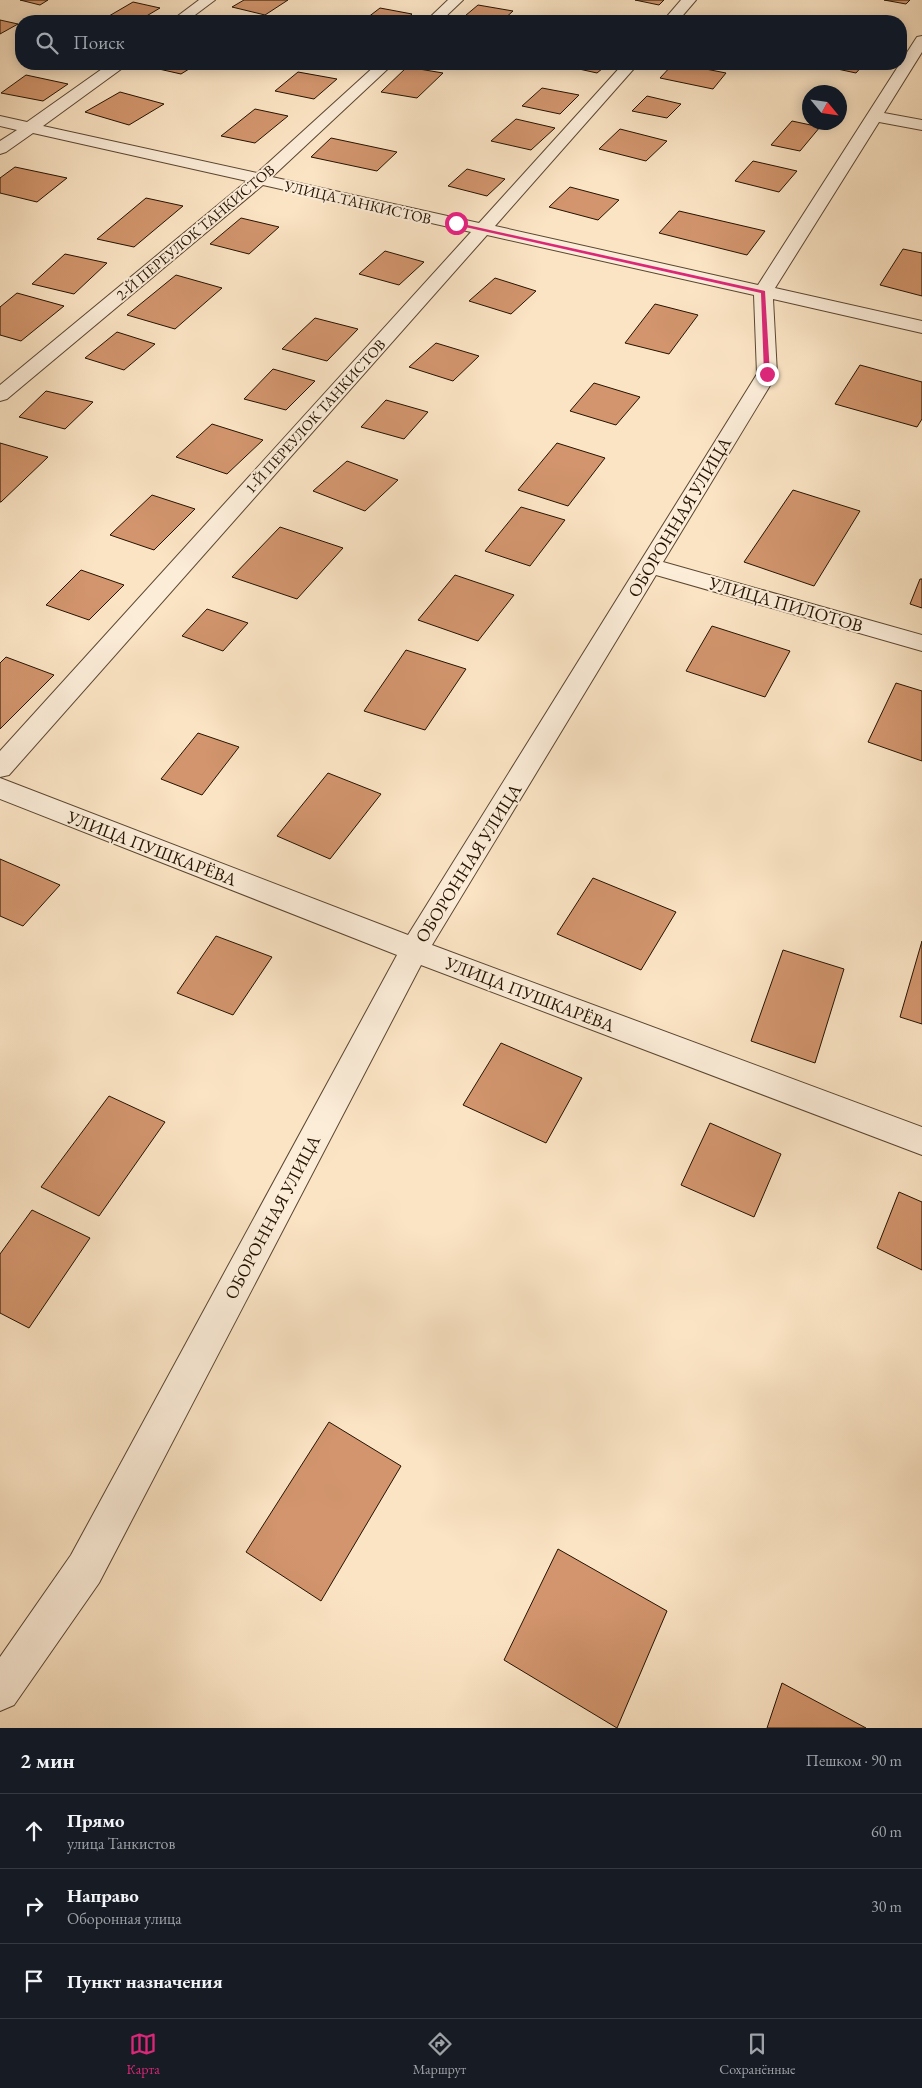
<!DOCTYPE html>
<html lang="ru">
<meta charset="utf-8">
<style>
:root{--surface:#171b24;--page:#20242c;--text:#f1f3f6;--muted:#9ea1a6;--line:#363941;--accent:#db2777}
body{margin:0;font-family:"EB Garamond",serif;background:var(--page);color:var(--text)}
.compass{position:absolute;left:802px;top:85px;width:45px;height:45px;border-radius:50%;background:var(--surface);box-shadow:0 2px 12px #0003;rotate:119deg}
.stop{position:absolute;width:15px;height:15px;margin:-11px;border:4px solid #db2777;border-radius:50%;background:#fff}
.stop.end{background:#db2777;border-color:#fff;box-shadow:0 1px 5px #0008}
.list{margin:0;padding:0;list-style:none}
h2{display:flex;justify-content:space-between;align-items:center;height:65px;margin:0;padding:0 20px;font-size:21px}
h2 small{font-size:16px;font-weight:400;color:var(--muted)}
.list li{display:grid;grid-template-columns:32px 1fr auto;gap:15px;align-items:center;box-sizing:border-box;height:75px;padding:0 20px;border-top:1px solid var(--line)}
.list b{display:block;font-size:19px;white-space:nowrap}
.list p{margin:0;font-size:16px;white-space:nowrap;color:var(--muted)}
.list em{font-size:16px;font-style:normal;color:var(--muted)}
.icon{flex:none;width:28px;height:28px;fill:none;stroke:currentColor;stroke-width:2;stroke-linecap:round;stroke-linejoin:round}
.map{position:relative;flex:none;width:922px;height:1728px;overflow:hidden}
.search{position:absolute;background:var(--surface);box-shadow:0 2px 12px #0003;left:15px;right:15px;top:15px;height:55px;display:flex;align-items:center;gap:12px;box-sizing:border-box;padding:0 18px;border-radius:20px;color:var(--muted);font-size:19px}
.sheet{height:290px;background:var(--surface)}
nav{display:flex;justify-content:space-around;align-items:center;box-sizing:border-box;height:70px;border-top:1px solid var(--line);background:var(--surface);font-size:14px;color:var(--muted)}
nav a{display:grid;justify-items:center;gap:2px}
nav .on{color:var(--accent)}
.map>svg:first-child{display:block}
.building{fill:#d2956d;stroke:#241200}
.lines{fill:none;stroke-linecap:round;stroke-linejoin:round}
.minor-casing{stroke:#5a4631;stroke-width:2}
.minor{fill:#fcedd9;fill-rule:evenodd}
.route{fill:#db2777}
.labels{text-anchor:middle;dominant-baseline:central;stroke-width:4;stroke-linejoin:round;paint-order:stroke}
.far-street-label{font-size:15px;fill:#241200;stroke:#fcedd9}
.street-label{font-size:18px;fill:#241200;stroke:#fcedd9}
</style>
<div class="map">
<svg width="922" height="1728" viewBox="0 0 922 1728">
<rect width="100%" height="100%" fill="#fbe4c4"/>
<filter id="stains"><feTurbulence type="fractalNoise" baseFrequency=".004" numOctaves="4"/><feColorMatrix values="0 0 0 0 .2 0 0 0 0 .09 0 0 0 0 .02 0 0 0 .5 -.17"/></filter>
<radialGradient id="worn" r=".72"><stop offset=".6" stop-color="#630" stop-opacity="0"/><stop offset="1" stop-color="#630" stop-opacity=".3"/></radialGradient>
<g class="building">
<polygon points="20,0 48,0 40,5"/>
<polygon points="244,0 288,0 265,15 232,7"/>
<polygon points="635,0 664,0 659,5"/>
<polygon points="884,0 910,0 906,4"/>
<polygon points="133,2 160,8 138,21 109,16"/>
<polygon points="478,5 513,11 502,21 459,21"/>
<polygon points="380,8 412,14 404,21 363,21"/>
<polygon points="614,17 635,21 609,21"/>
<polygon points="0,20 18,24 0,34"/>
<polygon points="155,64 197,64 181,74 150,67"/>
<polygon points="321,64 355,64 348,69"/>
<polygon points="562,64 608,64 597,73 561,65"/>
<polygon points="673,64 680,64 726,73 713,89 660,78"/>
<polygon points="814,64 864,64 856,73"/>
<polygon points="407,67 443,73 417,98 381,92"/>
<polygon points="298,72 337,79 314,99 275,91"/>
<polygon points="26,75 68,84 43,101 1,93"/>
<polygon points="542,88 579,95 560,114 522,106"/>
<polygon points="120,92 164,104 129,125 85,112"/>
<polygon points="647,96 681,104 667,118 632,111"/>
<polygon points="255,109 288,116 255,143 221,136"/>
<polygon points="516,119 555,128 531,150 491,141"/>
<polygon points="792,121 820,127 800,151 771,145"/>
<polygon points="620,129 667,141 646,161 599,149"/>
<polygon points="331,138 397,152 377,171 311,157"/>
<polygon points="753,161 797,171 779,192 735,181"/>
<polygon points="15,167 67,178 37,202 0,193 0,178"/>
<polygon points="467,169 505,179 487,196 448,186"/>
<polygon points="570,187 619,200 598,220 549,207"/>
<polygon points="146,198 183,206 134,247 97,239"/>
<polygon points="679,211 765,231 747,255 659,233"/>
<polygon points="241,218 279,227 249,254 210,244"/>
<polygon points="903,249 922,253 922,296 880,285"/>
<polygon points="385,251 424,262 399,285 359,274"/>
<polygon points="65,254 107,263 74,294 32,284"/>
<polygon points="176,275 222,288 175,329 127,315"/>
<polygon points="495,278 536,291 511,314 469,301"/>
<polygon points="17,293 64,306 21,341 0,335 0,307"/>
<polygon points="655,304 698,315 669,354 625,343"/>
<polygon points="315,318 358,329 327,361 282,349"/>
<polygon points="117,332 155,344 124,370 85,358"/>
<polygon points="436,343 479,356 453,381 409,367"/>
<polygon points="860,365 922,382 922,419 917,427 835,404"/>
<polygon points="273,369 315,381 286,410 244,399"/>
<polygon points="594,383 640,397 616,425 570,411"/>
<polygon points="46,391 93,402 65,429 19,417"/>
<polygon points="386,400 428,412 404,439 361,427"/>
<polygon points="212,424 263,440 227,474 176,457"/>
<polygon points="0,443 48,457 1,502 0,502"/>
<polygon points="557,443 605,458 568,506 518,490"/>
<polygon points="347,461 398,480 365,511 313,491"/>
<polygon points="793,490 860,511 814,586 744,562"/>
<polygon points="152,495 195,509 154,550 110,535"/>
<polygon points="521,507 565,520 530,566 485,551"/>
<polygon points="280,527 343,548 297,599 232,577"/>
<polygon points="81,570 124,585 89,620 46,605"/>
<polygon points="455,575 514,595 478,641 418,620"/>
<polygon points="920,579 922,579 922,608 910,604"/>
<polygon points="207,609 248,623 223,651 182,636"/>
<polygon points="712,626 790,651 765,697 686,671"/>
<polygon points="406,650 466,669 425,730 364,711"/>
<polygon points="6,657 54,675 0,729 0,663"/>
<polygon points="896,683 922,691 922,761 868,742"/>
<polygon points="198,733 239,747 202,795 161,779"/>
<polygon points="328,773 381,794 330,859 277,836"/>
<polygon points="0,859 60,885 23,926 0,916"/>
<polygon points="593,878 676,912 641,970 557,934"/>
<polygon points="216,936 272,957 233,1015 177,993"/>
<polygon points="922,941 922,1024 900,1017"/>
<polygon points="783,950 844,969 815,1063 751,1041"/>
<polygon points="501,1043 582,1078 546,1143 463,1105"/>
<polygon points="109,1096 165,1122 99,1216 41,1187"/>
<polygon points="710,1123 781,1154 754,1217 681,1185"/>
<polygon points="899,1192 922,1202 922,1270 877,1248"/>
<polygon points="32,1210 90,1238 29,1328 0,1313 0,1254"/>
<polygon points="329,1422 401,1466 321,1601 246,1552"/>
<polygon points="558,1549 667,1611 617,1728 504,1660"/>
<polygon points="782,1683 866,1728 767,1728"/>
</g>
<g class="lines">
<defs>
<g id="minor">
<polygon points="199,0 215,0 187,21 171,21"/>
<polygon points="448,0 463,0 441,21 426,21"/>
<polygon points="681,0 696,0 678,21 663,21"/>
<polygon points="922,36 922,52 884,113 922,120 922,130 879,122 775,288 922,321 922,333 773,299 777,374 663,562 922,635 922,651 656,575 432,945 922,1127 922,1155 421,965 99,1583 14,1705 0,1711 0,1657 71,1555 397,955 0,799 0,778 408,935 757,374 754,295 487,235 9,775 0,777 0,751 471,232 263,185 7,399 0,401 0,385 247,181 33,133 6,152 0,154 0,141 17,130 0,126 0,116 27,122 109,64 126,64 124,67 43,126 257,173 377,64 393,64 272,177 479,223 623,64 638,64 495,226 758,285 915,40 917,37"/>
</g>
</defs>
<use href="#minor" class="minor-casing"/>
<use href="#minor" class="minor"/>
</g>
<polygon class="route" points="454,222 765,291 770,374 767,376 764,374 761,293 456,225"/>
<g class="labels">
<g class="far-street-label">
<text transform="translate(358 202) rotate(13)">УЛИЦА ТАНКИСТОВ</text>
<text transform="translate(195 232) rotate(-40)">2-Й ПЕРЕУЛОК ТАНКИСТОВ</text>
<text transform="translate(315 416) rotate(-48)">1-Й ПЕРЕУЛОК ТАНКИСТОВ</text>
</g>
<g class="street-label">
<text transform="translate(679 517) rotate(-59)">ОБОРОННАЯ УЛИЦА</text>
<text transform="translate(786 604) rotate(16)">УЛИЦА ПИЛОТОВ</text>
<text transform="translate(152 848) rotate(21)">УЛИЦА ПУШКАРЁВА</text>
<text transform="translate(468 863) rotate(-58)">ОБОРОННАЯ УЛИЦА</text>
<text transform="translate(530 994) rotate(21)">УЛИЦА ПУШКАРЁВА</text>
<text transform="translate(272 1217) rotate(-62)">ОБОРОННАЯ УЛИЦА</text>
</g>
</g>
<rect width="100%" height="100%" filter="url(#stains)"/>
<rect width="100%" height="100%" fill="url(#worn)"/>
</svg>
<svg class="compass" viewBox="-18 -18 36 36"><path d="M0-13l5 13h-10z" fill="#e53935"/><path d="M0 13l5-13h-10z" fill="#9ea1a6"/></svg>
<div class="stop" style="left:456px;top:223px"></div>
<div class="stop end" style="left:767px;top:374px"></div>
<div class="search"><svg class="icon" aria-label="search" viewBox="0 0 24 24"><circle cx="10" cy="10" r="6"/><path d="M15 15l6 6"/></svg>Поиск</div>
</div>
<section class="sheet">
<h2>2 мин<small>Пешком · 90 m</small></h2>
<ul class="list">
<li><svg class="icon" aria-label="ahead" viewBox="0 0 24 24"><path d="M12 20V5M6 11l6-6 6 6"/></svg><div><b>Прямо</b><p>улица Танкистов</p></div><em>60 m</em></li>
<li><svg class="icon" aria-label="right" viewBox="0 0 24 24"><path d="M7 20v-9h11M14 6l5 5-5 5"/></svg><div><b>Направо</b><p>Оборонная улица</p></div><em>30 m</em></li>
<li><svg class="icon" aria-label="arrive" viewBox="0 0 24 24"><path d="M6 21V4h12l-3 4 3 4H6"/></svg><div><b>Пункт назначения</b></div></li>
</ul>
</section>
<nav>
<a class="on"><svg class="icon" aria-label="map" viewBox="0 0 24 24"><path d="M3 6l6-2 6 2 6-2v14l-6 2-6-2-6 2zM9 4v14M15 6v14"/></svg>Карта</a>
<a><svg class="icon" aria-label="directions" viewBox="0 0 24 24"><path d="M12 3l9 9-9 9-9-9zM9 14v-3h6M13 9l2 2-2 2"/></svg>Маршрут</a>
<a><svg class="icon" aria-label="saved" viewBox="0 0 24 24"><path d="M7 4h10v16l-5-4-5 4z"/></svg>Сохранённые</a>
</nav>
